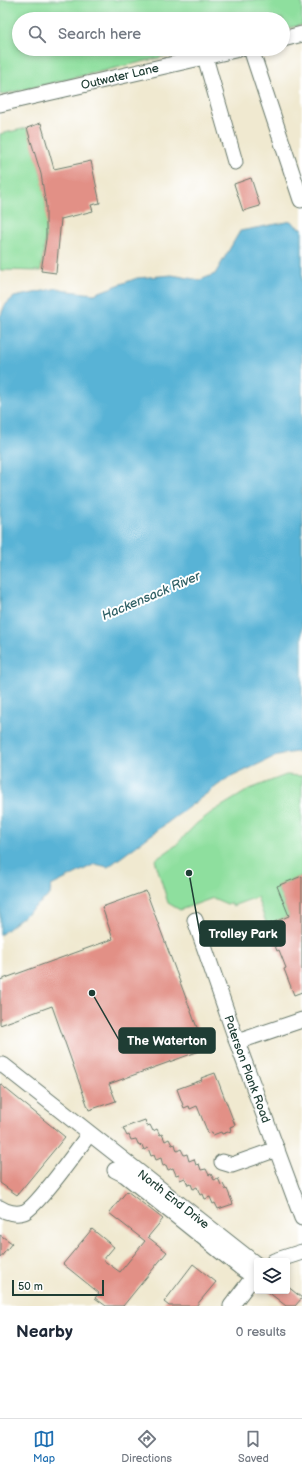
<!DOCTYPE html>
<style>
:root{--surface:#fff;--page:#f6f6f7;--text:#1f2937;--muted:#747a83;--line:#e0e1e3;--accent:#1f6fb2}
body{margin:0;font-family:"Balsamiq Sans",sans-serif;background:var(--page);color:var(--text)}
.controls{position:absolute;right:12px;bottom:12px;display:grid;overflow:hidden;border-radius:4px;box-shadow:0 2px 6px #0003}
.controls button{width:36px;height:36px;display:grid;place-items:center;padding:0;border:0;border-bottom:1px solid var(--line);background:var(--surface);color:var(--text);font:20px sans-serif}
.scale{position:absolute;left:12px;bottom:10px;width:92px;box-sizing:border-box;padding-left:4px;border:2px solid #1f3d34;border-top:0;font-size:11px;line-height:14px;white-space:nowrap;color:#1f3d34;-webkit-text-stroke:3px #fff;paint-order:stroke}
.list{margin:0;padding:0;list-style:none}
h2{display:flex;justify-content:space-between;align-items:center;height:52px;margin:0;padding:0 16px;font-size:17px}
h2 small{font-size:13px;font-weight:400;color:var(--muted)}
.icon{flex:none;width:22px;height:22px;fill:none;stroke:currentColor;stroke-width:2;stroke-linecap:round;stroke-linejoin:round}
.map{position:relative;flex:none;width:302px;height:1306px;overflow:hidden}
.search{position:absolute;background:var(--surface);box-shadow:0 2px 6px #0003;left:12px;right:12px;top:12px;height:44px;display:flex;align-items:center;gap:10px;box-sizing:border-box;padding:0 14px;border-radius:22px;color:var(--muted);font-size:15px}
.sheet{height:112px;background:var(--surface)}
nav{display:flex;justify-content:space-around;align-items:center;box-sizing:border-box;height:56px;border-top:1px solid var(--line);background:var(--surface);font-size:11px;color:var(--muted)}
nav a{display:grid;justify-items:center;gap:2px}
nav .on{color:var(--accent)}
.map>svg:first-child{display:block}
.green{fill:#8edf9e;stroke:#568e69}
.water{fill:#58b3d6;stroke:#3c7885}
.building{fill:#e29086}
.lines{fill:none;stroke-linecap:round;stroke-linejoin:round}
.minor-casing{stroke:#68796b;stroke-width:17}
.minor{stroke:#fff;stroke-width:15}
.labels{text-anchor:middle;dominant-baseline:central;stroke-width:4;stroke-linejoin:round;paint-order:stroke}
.street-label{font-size:12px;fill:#1f3d34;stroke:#fff}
.water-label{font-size:13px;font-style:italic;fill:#306065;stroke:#fff}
.leader{fill:none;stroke:#1f3d34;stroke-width:1.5}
.callout-dot{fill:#1f3d34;stroke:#fff;stroke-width:1.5}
.callout{fill:#1f3d34;stroke:#1f3d34;stroke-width:1.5}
.callout-label{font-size:13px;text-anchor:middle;font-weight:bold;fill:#fff}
</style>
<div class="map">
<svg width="302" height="1306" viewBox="0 0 302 1306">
<rect width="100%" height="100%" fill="#fff"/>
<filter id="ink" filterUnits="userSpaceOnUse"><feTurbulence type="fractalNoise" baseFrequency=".025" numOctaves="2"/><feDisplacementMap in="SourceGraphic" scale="8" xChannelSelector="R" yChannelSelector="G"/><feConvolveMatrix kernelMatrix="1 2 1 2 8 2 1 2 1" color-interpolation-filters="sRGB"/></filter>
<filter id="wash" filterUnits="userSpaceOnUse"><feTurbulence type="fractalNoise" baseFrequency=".012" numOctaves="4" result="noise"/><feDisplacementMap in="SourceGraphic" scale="16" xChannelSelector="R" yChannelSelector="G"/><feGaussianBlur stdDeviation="0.9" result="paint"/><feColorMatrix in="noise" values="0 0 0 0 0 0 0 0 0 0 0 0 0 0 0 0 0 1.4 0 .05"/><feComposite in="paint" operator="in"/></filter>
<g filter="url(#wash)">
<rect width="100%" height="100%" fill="#f0e9d0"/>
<g class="green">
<polygon points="0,0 302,0 302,25 283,29 283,19 19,19 19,49 197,49 0,95"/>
<path d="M27,128C35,152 45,180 46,206C48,228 44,250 41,271L0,270V134Z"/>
<polygon points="286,775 302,776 302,876 277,886 289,916 267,925 257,897 232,906 230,903 227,904 213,898 180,910 168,903 155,860 175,846 196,824 212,812 250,789"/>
</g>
<polygon class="water" points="292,221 296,226 302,228 302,751 278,755 225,780 108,867 95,864 51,886 50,895 0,935 0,317 5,305 14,297 58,288 69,291 94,294 137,278 172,275 200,280 215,274 240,231"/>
<g id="blocks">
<g class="building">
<polygon points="41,123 54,169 91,161 100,203 91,205 93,211 61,219 56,273 41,271 46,239 46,206 41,174 27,128"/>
<polygon points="251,178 260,206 243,211 234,184"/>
<polygon points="302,876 302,992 294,995 284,969 286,968 279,950 277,951 267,925 289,916 277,886"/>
<polygon points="146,891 205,1049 109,1084 116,1101 89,1110 52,1006 0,1025 0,980 113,939 102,907"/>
<polygon points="215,1073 235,1125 230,1127 231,1131 222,1134 221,1132 213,1135 212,1132 208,1133 197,1106 190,1109 189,1106 184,1108 177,1089 202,1080 201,1078"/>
<polygon points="0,1084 65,1137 17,1195 0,1183"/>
<polygon points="145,1120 147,1126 150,1125 153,1131 157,1129 160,1135 162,1134 165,1141 169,1139 172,1145 175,1144 177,1151 181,1149 184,1155 187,1154 189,1161 194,1159 196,1165 199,1164 201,1170 206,1169 209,1175 211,1174 214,1180 218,1178 221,1185 223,1184 226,1190 227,1189 233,1204 218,1209 215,1203 213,1204 210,1197 205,1199 203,1194 200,1195 197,1187 193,1189 191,1184 188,1185 185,1178 180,1180 179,1174 176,1175 173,1168 168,1170 166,1165 163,1166 161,1158 156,1160 154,1155 151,1156 148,1148 144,1150 142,1145 139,1146 136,1139 131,1140 129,1135 127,1136 123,1128"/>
<polygon points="127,1191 163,1219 148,1237 167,1252 123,1306 106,1306 95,1298 99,1293 63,1264 92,1229 114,1247 103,1260 120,1272 145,1241 109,1213"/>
<polygon points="0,1235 12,1243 0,1258"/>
<polygon points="193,1264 216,1282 196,1306 169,1306 164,1302"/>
<polygon points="287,1286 302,1298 295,1306 286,1306 267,1291 287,1291"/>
</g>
</g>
</g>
<g filter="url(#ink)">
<use href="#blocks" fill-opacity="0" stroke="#68796b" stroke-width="1"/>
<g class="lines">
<defs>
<g id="minor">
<polyline points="283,39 302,34"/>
<polyline points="251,49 301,200"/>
<polyline points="205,57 235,162"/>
<path id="s1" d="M0,104L239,49"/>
<path id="s2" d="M195,920L237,1042L302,1218"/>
<polyline points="237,1042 302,1020"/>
<path id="s3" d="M0,1065H3L257,1265"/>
<polyline points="222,1162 232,1165 277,1149"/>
<polyline points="115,1170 125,1175 240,1267 253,1276"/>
<path d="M0,1208C6,1212 16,1215 24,1212C36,1208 79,1148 89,1134"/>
<polyline points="274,1261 302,1252"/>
<polyline points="231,1306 251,1280 257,1268"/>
</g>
</defs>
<use href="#minor" class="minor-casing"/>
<use href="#minor" class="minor"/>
</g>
</g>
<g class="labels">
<g class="street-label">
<text stroke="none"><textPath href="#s1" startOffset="123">Outwater Lane</textPath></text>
<text stroke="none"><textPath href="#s2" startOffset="158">Paterson Plank Road</textPath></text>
<text stroke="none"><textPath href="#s3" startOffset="220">North End Drive</textPath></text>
</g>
<g class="water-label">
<text transform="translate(151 596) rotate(-23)">Hackensack River</text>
</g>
</g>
<path class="leader" d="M189 873L200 934M92 993L119 1040"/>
<g class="callout-dot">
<circle cx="189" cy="873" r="4"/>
<circle cx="92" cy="993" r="4"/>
</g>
<g class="callout">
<rect x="200" y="921" width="85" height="25" rx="4"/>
<rect x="119" y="1028" width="96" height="25" rx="4"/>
</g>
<g class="callout-label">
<text x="243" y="938">Trolley Park</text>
<text x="167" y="1045">The Waterton</text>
</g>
</svg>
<div class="controls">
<button><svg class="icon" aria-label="layers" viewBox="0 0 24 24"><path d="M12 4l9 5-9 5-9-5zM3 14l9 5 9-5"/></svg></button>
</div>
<div class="scale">50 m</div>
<div class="search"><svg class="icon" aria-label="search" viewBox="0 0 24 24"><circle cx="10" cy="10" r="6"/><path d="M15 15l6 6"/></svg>Search here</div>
</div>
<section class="sheet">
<h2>Nearby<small>0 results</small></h2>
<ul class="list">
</ul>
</section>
<nav>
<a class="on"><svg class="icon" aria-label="map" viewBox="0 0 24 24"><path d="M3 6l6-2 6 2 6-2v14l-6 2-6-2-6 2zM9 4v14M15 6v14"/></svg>Map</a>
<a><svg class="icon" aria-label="directions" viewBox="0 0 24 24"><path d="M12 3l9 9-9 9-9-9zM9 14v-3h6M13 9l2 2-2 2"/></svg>Directions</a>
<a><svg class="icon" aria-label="saved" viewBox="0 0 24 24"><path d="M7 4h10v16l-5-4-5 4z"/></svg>Saved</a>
</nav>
